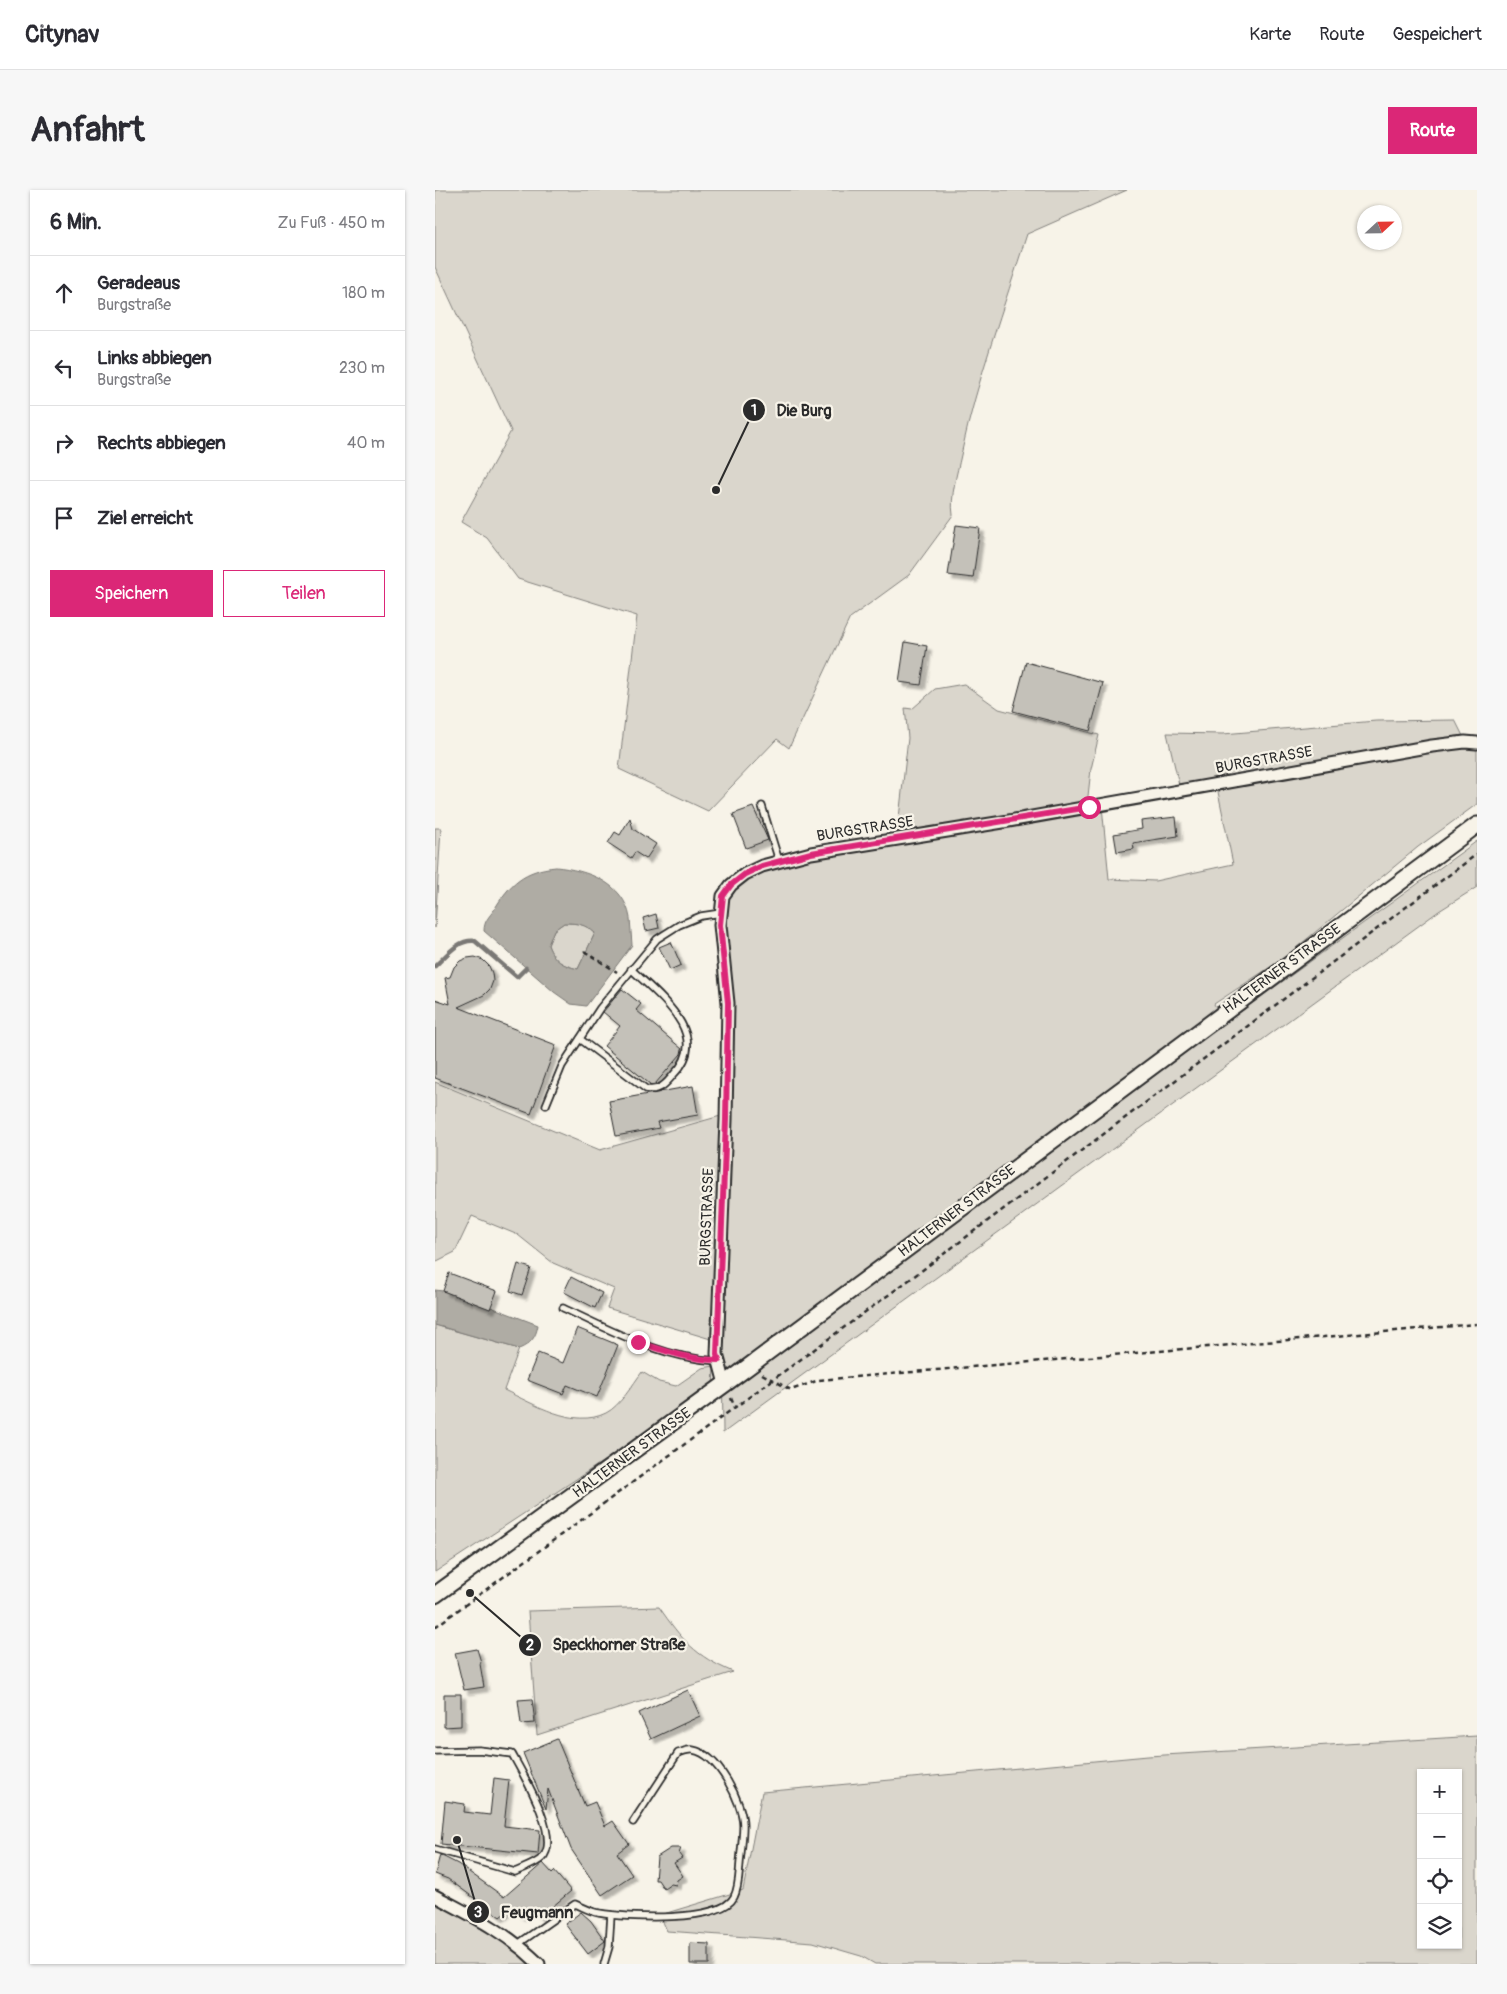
<!DOCTYPE html>
<html lang="de">
<meta charset="utf-8">
<style>
:root{--surface:#fff;--page:#f7f7f7;--text:#2b2b33;--muted:#7c7c81;--line:#e1e1e2;--accent:#db2777}
body{margin:0;font-family:Pangolin,sans-serif;background:var(--page);color:var(--text)}
.controls{position:absolute;right:15px;bottom:15px;display:grid;overflow:hidden;border-radius:0px;box-shadow:0 1px 4px #0004}
.controls button{width:45px;height:45px;display:grid;place-items:center;padding:0;border:0;border-bottom:1px solid var(--line);background:var(--surface);color:var(--text);font:25px sans-serif}
.compass{position:absolute;left:922px;top:15px;width:45px;height:45px;border-radius:50%;background:var(--surface);box-shadow:0 1px 4px #0004;rotate:68deg}
.stop{position:absolute;width:15px;height:15px;margin:-11px;border:4px solid #db2777;border-radius:50%;background:#fff}
.stop.end{background:#db2777;border-color:#fff;box-shadow:0 1px 5px #0008}
.list{margin:0;padding:0;list-style:none}
h2{display:flex;justify-content:space-between;align-items:center;height:65px;margin:0;padding:0 20px;font-size:21px}
h2 small{font-size:16px;font-weight:400;color:var(--muted)}
.list li{display:grid;grid-template-columns:32px 1fr auto;gap:15px;align-items:center;box-sizing:border-box;height:75px;padding:0 20px;border-top:1px solid var(--line)}
.list b{display:block;font-size:19px;white-space:nowrap}
.list p{margin:0;font-size:16px;white-space:nowrap;color:var(--muted)}
.list em{font-size:16px;font-style:normal;color:var(--muted)}
.actions{display:flex;gap:10px;padding:15px 20px}
.actions a{flex:1;padding:11px 0;border:1px solid var(--accent);border-radius:0px;text-align:center;font-size:18px;color:var(--accent)}
.actions .main{background:var(--accent);color:#fff}
.icon{flex:none;width:28px;height:28px;fill:none;stroke:currentColor;stroke-width:2;stroke-linecap:round;stroke-linejoin:round}
.map{position:relative;flex:none;width:1042px;height:1774px;overflow:hidden;border-radius:0px}
header{display:flex;align-items:center;gap:30px;box-sizing:border-box;height:70px;padding:0 25px;background:var(--surface);border-bottom:1px solid var(--line)}
header strong{font-size:24px}
nav{display:flex;gap:28px;margin-inline-start:auto;font-size:18px}
.intro{display:flex;align-items:center;justify-content:space-between;box-sizing:border-box;height:120px;padding:0 30px}
h1{margin:0;font-size:35px}
.button{padding:12px 22px;border-radius:0px;background:var(--accent);color:#fff;font-size:18px;font-weight:700}
main{display:flex;gap:30px;padding:0 30px}
aside{flex:1;background:var(--surface);border-radius:0px;box-shadow:0 1px 4px #0004}
.map>svg:first-child{display:block}
.green{fill:#dad6cc;stroke:#82807c;fill-rule:evenodd}
.water{fill:#afaca4;stroke:#7a7874;fill-rule:evenodd}
.lines{fill:none;stroke-linecap:round;stroke-linejoin:round}
.stream{stroke:#7a7874;stroke-width:4.5}
.building{fill:#c4c1b9;stroke:#2b2b2b;filter:url(#shadow)}
.lane-casing{stroke:#2b2b2b;stroke-width:9}
.street-casing{stroke:#2b2b2b;stroke-width:15}
.secondary-casing{stroke:#2b2b2b;stroke-width:19}
.path{stroke:#2b2b2b;stroke-width:2.5;stroke-dasharray:5 4;stroke-linecap:butt}
.lane{stroke:#f7f3e8;stroke-width:5.5}
.street{stroke:#f7f3e8;stroke-width:11}
.secondary{stroke:#f7f3e8;stroke-width:15}
.route{stroke:#db2777;stroke-width:6}
.labels{text-anchor:middle;dominant-baseline:central;stroke-width:4.5;stroke-linejoin:round;paint-order:stroke}
.street-label{font-size:15px;fill:#2b2b2b;stroke:#f7f3e8}
.leader{fill:none;stroke:#2b2b2b;stroke-width:2}
.callout-dot{fill:#2b2b2b;stroke:#f7f3e8;stroke-width:2}
.mark-label{font-size:15px;text-anchor:middle;font-weight:bold;fill:#fff}
.callout-label{font-size:16px;text-anchor:middle;font-weight:bold;fill:#2b2b2b;stroke:#f7f3e8;stroke-width:4.5;stroke-linejoin:round;paint-order:stroke}
</style>
<header>
<strong>Citynav</strong>
<nav><a>Karte</a><a>Route</a><a>Gespeichert</a></nav>
</header>
<div class="intro"><h1>Anfahrt</h1><a class="button">Route</a></div>
<main>
<aside>
<h2>6 Min.<small>Zu Fuß · 450 m</small></h2>
<ul class="list">
<li><svg class="icon" aria-label="ahead" viewBox="0 0 24 24"><path d="M12 20V5M6 11l6-6 6 6"/></svg><div><b>Geradeaus</b><p>Burgstraße</p></div><em>180 m</em></li>
<li><svg class="icon" aria-label="left" viewBox="0 0 24 24"><path d="M17 20v-9H6M10 6l-5 5 5 5"/></svg><div><b>Links abbiegen</b><p>Burgstraße</p></div><em>230 m</em></li>
<li><svg class="icon" aria-label="right" viewBox="0 0 24 24"><path d="M7 20v-9h11M14 6l5 5-5 5"/></svg><div><b>Rechts abbiegen</b></div><em>40 m</em></li>
<li><svg class="icon" aria-label="arrive" viewBox="0 0 24 24"><path d="M6 21V4h12l-3 4 3 4H6"/></svg><div><b>Ziel erreicht</b></div></li>
</ul>
<div class="actions"><a class="main">Speichern</a><a>Teilen</a></div>
</aside>
<div class="map">
<svg width="1042" height="1774" viewBox="0 0 1042 1774">
<defs>
<filter id="shadow"><feDropShadow dx="4.5" dy="4.5" stdDeviation="1" flood-color="#0004"/></filter>
</defs>
<rect width="100%" height="100%" fill="#f7f3e8"/>
<filter id="ink" filterUnits="userSpaceOnUse"><feTurbulence type="fractalNoise" baseFrequency=".02" numOctaves="2"/><feDisplacementMap in="SourceGraphic" scale="10" xChannelSelector="R" yChannelSelector="G"/><feConvolveMatrix kernelMatrix="1 2 1 2 8 2 1 2 1" color-interpolation-filters="sRGB"/></filter>
<g filter="url(#ink)">
<g class="green">
<path d="M0,0H692L592,44C569,117 542,190 526,265C522,284 515,306 518,325L474,385L415,428L354,558L342,549L273,621L184,579L202,426L83,389L52,348L26,332L76,241L0,77Z"/>
<polygon points="529,494 564,519 664,545 656,579 652,615 462,646 473,548 470,518 477,519 500,499"/>
<polygon points="1020,530 1030,550 745,599 732,543 788,544 941,531"/>
<polygon points="1042,555 1042,614 983,657 849,768 779,814 790,833 1042,651 1042,697 1004,721 288,1243 287,1156 295,928 287,735 290,706 312,686 350,671 667,616 674,689 720,691 798,674 782,597 996,557"/>
<polygon points="0,638 6,638 0,738"/>
<path d="M129,733C143,733 150,734 160,743L143,779C127,775 119,771 113,755L119,740Z"/>
<polygon points="0,892 165,960 289,925 279,1150 172,1118 179,1099 118,1073 83,1045 37,1026 20,1062 0,1072"/>
<path d="M0,1135L84,1159L69,1200C99,1214 139,1239 171,1223C185,1216 198,1194 207,1182L224,1192L241,1196L267,1178L279,1176L278,1199L0,1382Z"/>
<path d="M224,1417C247,1450 260,1466 298,1482L102,1545L93,1421Z"/>
<path d="M1042,1546V1774H440L426,1766L378,1752L232,1741L225,1725L308,1700L327,1602L713,1566ZM986,1583H1023V1755H986Z"/>
<polygon points="0,1713 70,1750 95,1774 0,1774"/>
</g>
<g class="water">
<path d="M121,677C151,680 189,692 195,728C196,737 196,746 197,755L151,816L136,814L119,802L49,741C49,731 54,727 59,720C75,693 89,680 121,677ZM129,733C142,733 150,734 160,743L143,779C127,775 119,771 113,755L119,740Z"/>
<path d="M0,1100L8,1101L55,1119L56,1117L103,1135C101,1147 96,1154 84,1159L0,1135Z"/>
</g>
<g class="lines">
<path class="stream" d="M0,776C12,765 23,749 40,751L82,787L91,778"/>
</g>
<g class="building">
<polygon points="521,335 545,338 538,388 513,385"/>
<polygon points="470,452 492,456 486,495 464,492"/>
<polygon points="591,472 668,493 655,541 578,521"/>
<polygon points="318,617 333,650 311,658 298,624"/>
<polygon points="741,627 743,646 698,653 699,659 682,662 679,644 707,639 706,631"/>
<polygon points="195,628 198,639 221,654 211,669 200,662 196,668 173,653 180,642 185,645"/>
<polygon points="221,724 224,738 211,741 208,728"/>
<polygon points="236,752 246,775 235,780 224,757"/>
<polygon points="40,767 48,770 54,776 57,783 58,791 55,799 49,805 23,817 121,855 96,924 0,888 0,809 15,814 10,788 15,787 19,777 25,771 32,768"/>
<polygon points="187,799 206,814 201,820 247,859 246,864 220,894 216,895 169,856 185,836 168,822"/>
<polygon points="258,896 263,925 222,932 224,938 181,946 174,911"/>
<polygon points="83,1074 96,1078 87,1105 75,1101"/>
<polygon points="14,1083 62,1101 55,1119 8,1101"/>
<polygon points="136,1087 167,1103 160,1118 129,1102"/>
<polygon points="142,1138 183,1155 162,1207 132,1195 128,1204 92,1190 103,1163 128,1173"/>
<polygon points="42,1459 46,1472 45,1474 49,1497 29,1500 20,1463"/>
<polygon points="253,1500 265,1526 216,1549 204,1523"/>
<polygon points="9,1504 26,1504 26,1536 9,1537"/>
<polygon points="97,1509 100,1533 86,1534 83,1510"/>
<polygon points="122,1549 150,1616 160,1612 170,1636 178,1631 194,1654 182,1663 197,1685 167,1705 136,1659 113,1599 111,1619 88,1563"/>
<polygon points="59,1588 74,1590 69,1636 105,1640 103,1664 6,1654 10,1611 30,1614 29,1622 55,1625"/>
<polygon points="236,1658 246,1658 244,1664 247,1668 239,1673 248,1686 242,1690 241,1695 236,1694 229,1699 223,1690 220,1690 222,1667"/>
<polygon points="5,1665 23,1674 69,1707 108,1673 117,1683 119,1681 136,1701 104,1728 95,1717 85,1726 77,1717 65,1727 13,1689 0,1684"/>
<polygon points="146,1722 156,1731 170,1751 153,1764 130,1734"/>
<polygon points="255,1753 274,1754 274,1774 255,1774"/>
</g>
<g class="lines">
<defs>
<g id="lane">
<polyline points="327,616 344,671"/>
<path d="M145,849L211,899C224,902 231,894 239,884C278,845 223,805 196,779"/>
<polyline points="111,915 127,876 165,818 222,749 244,735 266,726 286,723"/>
<path d="M128,1118C177,1141 228,1169 284,1171"/>
<path d="M0,1561L44,1560L77,1564C88,1584 127,1649 107,1668C101,1674 88,1678 80,1682L0,1659"/>
<path d="M83,1754L140,1714C148,1717 156,1722 164,1723C190,1728 286,1733 299,1707C304,1697 304,1684 305,1673C306,1661 308,1648 308,1635C308,1613 283,1564 258,1560C254,1559 247,1562 243,1563L198,1632"/>
<polyline points="169,1774 174,1757 176,1725"/>
</g>
<g id="street">
<polyline points="290,1194 282,1164 291,930 293,813 285,735 288,706 296,695 310,684 327,676 376,663 568,632 997,556 1030,552 1042,553"/>
<path d="M0,1706C40,1727 71,1742 104,1774"/>
</g>
<polyline id="secondary" points="0,1405 290,1194 1042,635"/>
</defs>
<use href="#lane" class="lane-casing"/>
<use href="#street" class="street-casing"/>
<use href="#secondary" class="secondary-casing"/>
<g class="path">
<polyline points="149,761 182,782"/>
<polyline points="327,1184 356,1200 384,1190 1042,1134"/>
<polyline points="296,1208 300,1218"/>
<polyline points="0,1437 478,1087 1042,664"/>
</g>
<use href="#lane" class="lane"/>
<use href="#street" class="street"/>
<use href="#secondary" class="secondary"/>
</g>
</g>
<g class="lines" filter="url(#ink)">
<path class="route" d="M203,1152C230,1161 255,1170 284,1170L282,1164L291,930L293,813L285,735L288,706L296,695L310,684L327,676L376,663L654,617"/>
</g>
<g class="labels">
<g class="street-label">
<text transform="translate(829 570) rotate(-10)">BURGSTRASSE</text>
<text transform="translate(430 639) rotate(-9)">BURGSTRASSE</text>
<text transform="translate(847 779) rotate(-36)">HALTERNER STRASSE</text>
<text transform="translate(522 1021) rotate(-37)">HALTERNER STRASSE</text>
<text transform="translate(272 1027) rotate(-88)">BURGSTRASSE</text>
<text transform="translate(197 1263) rotate(-36)">HALTERNER STRASSE</text>
</g>
</g>
<path class="leader" d="M281 300L319 220M35 1403L95 1455M22 1650L43 1722"/>
<g class="callout-dot">
<circle cx="281" cy="300" r="5"/>
<circle cx="35" cy="1403" r="5"/>
<circle cx="22" cy="1650" r="5"/>
<circle cx="319" cy="220" r="12"/>
<circle cx="95" cy="1455" r="12"/>
<circle cx="43" cy="1722" r="12"/>
</g>
<g class="mark-label">
<text x="319" y="225">1</text>
<text x="95" y="1460">2</text>
<text x="43" y="1727">3</text>
</g>
<g class="callout-label">
<text x="369" y="226">Die Burg</text>
<text x="184" y="1460">Speckhorner Straße</text>
<text x="102" y="1728">Feugmann</text>
</g>
</svg>
<div class="controls">
<button>+</button>
<button>−</button>
<button><svg class="icon" aria-label="locate" viewBox="0 0 24 24"><circle cx="12" cy="12" r="6"/><path d="M12 2v4M12 18v4M2 12h4M18 12h4"/></svg></button>
<button><svg class="icon" aria-label="layers" viewBox="0 0 24 24"><path d="M12 4l9 5-9 5-9-5zM3 14l9 5 9-5"/></svg></button>
</div>
<svg class="compass" viewBox="-18 -18 36 36"><path d="M0-13l5 13h-10z" fill="#e53935"/><path d="M0 13l5-13h-10z" fill="#7c7c81"/></svg>
<div class="stop" style="left:654px;top:617px"></div>
<div class="stop end" style="left:203px;top:1152px"></div>
</div>
</main>
